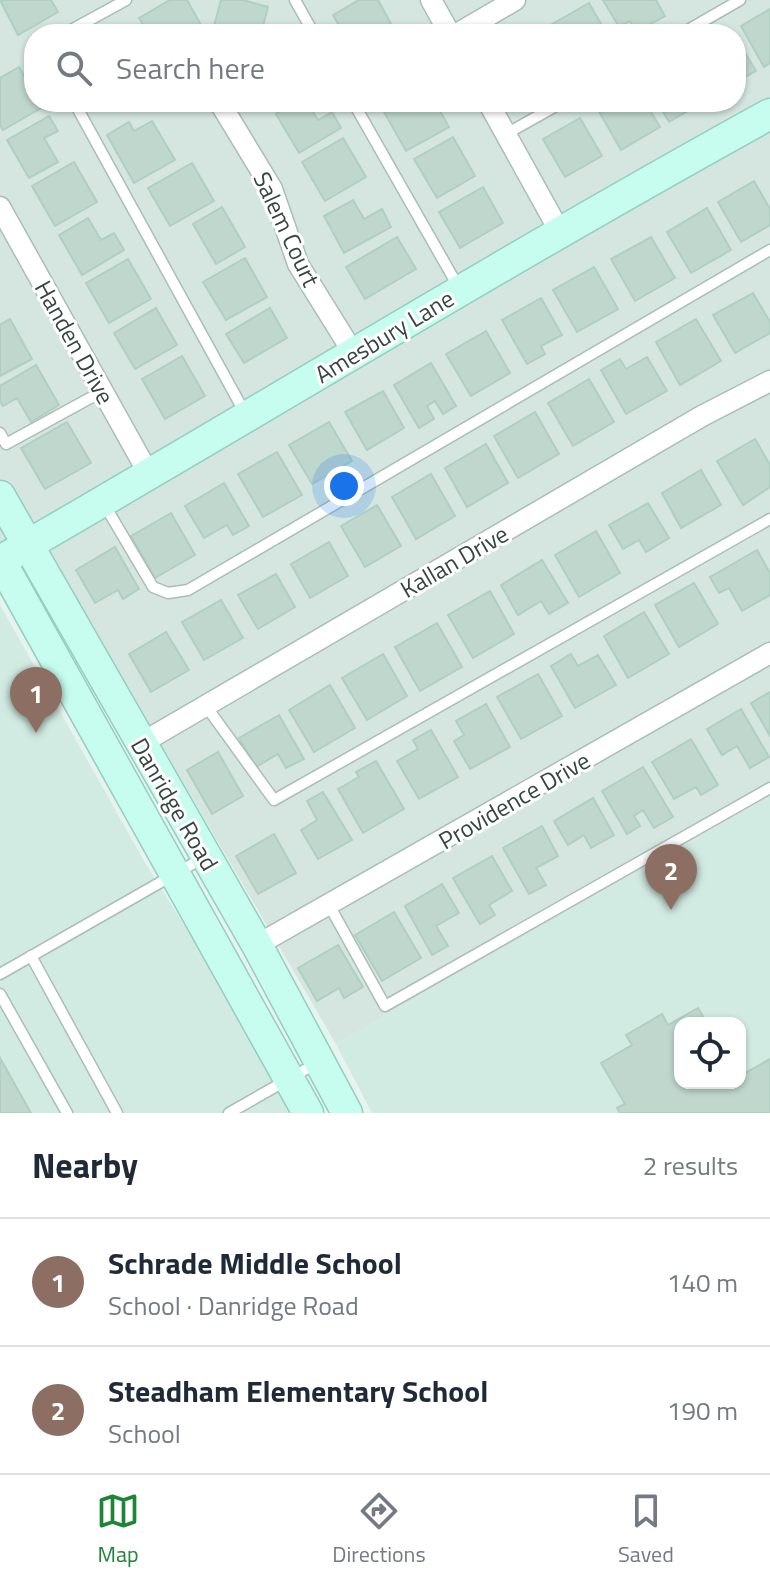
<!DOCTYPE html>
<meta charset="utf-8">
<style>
:root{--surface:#fff;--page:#f6f6f7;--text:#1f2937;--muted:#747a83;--line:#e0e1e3;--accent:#1e8437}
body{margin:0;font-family:"Titillium Web",sans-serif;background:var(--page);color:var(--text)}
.controls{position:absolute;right:24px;bottom:24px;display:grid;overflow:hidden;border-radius:16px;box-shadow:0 2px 6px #0004}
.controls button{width:72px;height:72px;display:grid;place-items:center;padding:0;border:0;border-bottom:2px solid var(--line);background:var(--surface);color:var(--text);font:40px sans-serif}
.you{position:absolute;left:344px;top:486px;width:28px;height:28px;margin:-20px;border:6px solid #fff;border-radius:50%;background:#1a73e8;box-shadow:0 0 0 12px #1a73e833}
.badge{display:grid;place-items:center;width:52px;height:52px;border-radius:50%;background:var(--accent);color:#fff;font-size:26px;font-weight:700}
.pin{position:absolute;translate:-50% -66px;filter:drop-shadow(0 2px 4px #0008)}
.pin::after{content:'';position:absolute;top:42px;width:28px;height:24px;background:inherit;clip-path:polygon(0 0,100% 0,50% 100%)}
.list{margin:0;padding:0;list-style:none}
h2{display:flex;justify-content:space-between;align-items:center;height:104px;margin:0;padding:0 32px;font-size:34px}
h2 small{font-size:26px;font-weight:400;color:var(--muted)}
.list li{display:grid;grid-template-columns:52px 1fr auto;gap:24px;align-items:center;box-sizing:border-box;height:128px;padding:0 32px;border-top:2px solid var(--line)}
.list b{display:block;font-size:30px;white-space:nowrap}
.list p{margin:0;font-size:26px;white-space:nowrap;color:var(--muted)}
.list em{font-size:26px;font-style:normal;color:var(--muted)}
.icon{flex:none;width:44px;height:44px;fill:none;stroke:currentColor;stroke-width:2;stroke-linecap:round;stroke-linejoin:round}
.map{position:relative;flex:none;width:770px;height:1113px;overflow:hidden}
.search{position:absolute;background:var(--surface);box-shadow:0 2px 6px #0004;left:24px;right:24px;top:24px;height:88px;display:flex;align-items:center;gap:20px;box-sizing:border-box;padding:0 28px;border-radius:32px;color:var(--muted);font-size:30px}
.sheet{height:360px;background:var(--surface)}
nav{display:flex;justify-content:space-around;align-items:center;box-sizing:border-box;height:112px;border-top:2px solid var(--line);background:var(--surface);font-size:22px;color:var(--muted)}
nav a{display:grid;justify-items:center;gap:4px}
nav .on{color:var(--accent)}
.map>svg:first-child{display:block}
.residential{fill:#d5e6e1;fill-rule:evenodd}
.education{fill:#d1ebe3;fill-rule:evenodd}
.building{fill:#bfd7cd;stroke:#b0cfc2;stroke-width:2}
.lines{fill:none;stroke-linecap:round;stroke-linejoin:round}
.lane-casing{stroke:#a9beb6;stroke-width:13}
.street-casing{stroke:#a9beb6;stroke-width:23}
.secondary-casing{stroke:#95cebe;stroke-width:33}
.lane{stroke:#fff;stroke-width:10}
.street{stroke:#fff;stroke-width:20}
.secondary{stroke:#c6fdee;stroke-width:30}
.labels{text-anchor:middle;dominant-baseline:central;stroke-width:6;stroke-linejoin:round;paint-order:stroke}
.street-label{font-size:24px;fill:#36453f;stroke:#fff}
</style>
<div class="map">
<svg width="770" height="1113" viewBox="0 0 770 1113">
<rect width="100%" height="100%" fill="#e7f3ef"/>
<path class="residential" d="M0,0H770V797L336,1044L51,556L0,585ZM34,34H736V102H34Z"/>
<g class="education">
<polygon points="0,605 144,861 302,1113 0,1113"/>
<path d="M770,797V1113H372L336,1044ZM680,1023H740V1083H680Z"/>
</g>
<g class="building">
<polygon points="0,0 51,0 58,12 18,35"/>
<polygon points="170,0 187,0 206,34 149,34 139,18"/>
<polygon points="221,0 243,0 268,7 261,34 212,34"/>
<polygon points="359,0 378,0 395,31 390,34 344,34 333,15"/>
<polygon points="603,0 656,0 665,16 636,32 630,21 619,27"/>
<polygon points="589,3 607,34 551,34 547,27"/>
<polygon points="770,9 770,63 764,67 741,26"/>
<polygon points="736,38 756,71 736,82"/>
<polygon points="19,67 34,93 34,102 39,102 43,107 3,130 0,125 0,78"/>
<polygon points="117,102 139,102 136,110"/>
<polygon points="297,102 307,102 318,120 332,112 341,128 299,153 276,114"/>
<polygon points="402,102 435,102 449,127 406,151 384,112"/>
<polygon points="608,102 645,102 660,127 621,150 597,108"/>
<polygon points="657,102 703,102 669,122"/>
<polygon points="49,116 58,131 44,138 58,162 29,178 7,140"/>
<polygon points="580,118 602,156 565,177 543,139"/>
<polygon points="152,121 175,160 134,183 107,135 129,122 134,131"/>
<polygon points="453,137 475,176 437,198 414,159"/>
<polygon points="343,138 366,177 325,201 302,162"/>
<polygon points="74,162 97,202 55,226 32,186"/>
<polygon points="192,163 214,201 170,226 148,188"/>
<polygon points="754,181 770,209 770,225 741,242 718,202"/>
<polygon points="483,187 503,223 460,248 439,212"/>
<polygon points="353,200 364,219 382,209 391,227 344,253 324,216"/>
<polygon points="222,207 245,247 216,264 193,224"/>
<polygon points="707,208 731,250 691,273 667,232"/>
<polygon points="88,218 101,240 114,233 124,250 82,275 59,235"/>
<polygon points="397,237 416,269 365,299 346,267"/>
<polygon points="651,237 675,278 635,301 611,259"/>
<polygon points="245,258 267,297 226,320 203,282"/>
<polygon points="128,259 151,299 109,323 86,283"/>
<polygon points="594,267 618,309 577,332 553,290"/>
<polygon points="753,293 770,322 770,333 735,353 713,315"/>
<polygon points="541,298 562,335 541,346 545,354 527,364 502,320"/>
<polygon points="156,308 177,345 135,369 114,333"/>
<polygon points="270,308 287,338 244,363 226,334"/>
<polygon points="10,319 32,359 0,376 0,325"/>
<polygon points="696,319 721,361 680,385 656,342"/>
<polygon points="486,331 510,373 471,396 446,354"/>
<polygon points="182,356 205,396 165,419 142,379"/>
<polygon points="647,357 667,391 626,414 601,370 620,359 626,369"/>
<polygon points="431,363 456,406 443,414 435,401 427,406 434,419 419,428 394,385"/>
<polygon points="36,365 59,405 31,422 17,398 3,406 0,401 0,386"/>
<polygon points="589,379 614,422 573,446 548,403"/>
<polygon points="383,391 404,428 367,450 345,412"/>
<polygon points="535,412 559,454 518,478 494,436"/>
<polygon points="67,422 91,463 45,489 21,448"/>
<polygon points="329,422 352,461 312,484 289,445"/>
<polygon points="755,439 770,465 770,487 743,505 717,461"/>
<polygon points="486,444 508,483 467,507 445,468"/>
<polygon points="277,452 302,495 263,517 238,474"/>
<polygon points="701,470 721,505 681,528 662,493"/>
<polygon points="431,474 455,516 416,539 392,497"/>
<polygon points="224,483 249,526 233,535 227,525 204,538 185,506"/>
<polygon points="648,503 669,538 646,552 639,540 623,549 609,525"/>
<polygon points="377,505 401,546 365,567 341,526"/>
<polygon points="171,513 195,555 155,578 131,536"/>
<polygon points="596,531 620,573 579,597 555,555"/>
<polygon points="329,542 348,576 310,598 291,564"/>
<polygon points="115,547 139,589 123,599 118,590 95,603 76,570"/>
<polygon points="757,550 770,573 770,595 742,611 729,588 719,593 710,577"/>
<polygon points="542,560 568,603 549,614 541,601 518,615 501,585"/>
<polygon points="276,574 295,607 258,629 238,595"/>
<polygon points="694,583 718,624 679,647 655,605"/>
<polygon points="490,591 514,634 473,658 448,615"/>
<polygon points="221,600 243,638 204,660 182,622"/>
<polygon points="644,612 669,654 628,678 604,636"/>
<polygon points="437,623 462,667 420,691 395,647"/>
<polygon points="166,632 189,670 151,692 129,654"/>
<polygon points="383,654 407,696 367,720 342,678"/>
<polygon points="571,654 578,666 598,655 616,685 575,708 551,666"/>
<polygon points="538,674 562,716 521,739 497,697"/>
<polygon points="330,685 355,728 314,752 289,710"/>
<polygon points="770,692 770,736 751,703"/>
<polygon points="486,704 510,747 470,769 454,741 464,735 456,721"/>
<polygon points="741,709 769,757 750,768 737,746 722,755 707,729"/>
<polygon points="279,715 304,759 286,768 278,754 256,767 239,738"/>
<polygon points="431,730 458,777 419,799 397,761 418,749 413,740"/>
<polygon points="691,739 718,785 701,795 696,787 674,799 652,762"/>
<polygon points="218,752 243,796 212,814 187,770"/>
<polygon points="376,761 404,809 363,833 338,789 359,777 356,772"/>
<polygon points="643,767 673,817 654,828 643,810 634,816 640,826 627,834 602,791"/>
<polygon points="323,792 352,840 318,859 301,830 317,820 307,801"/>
<polygon points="593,798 614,835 591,848 584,835 568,845 554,821"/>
<polygon points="542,826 558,856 536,868 546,885 529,894 503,848"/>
<polygon points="274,834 296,873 258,894 236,856"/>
<polygon points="492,856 512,891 489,905 495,915 480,924 453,878"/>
<polygon points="442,884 459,913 436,926 448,946 432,955 405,906"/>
<polygon points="394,912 421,958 382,981 355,935"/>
<polygon points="338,945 363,987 344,998 339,988 317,1001 298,968"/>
<polygon points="698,1008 707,1023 680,1023 680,1083 740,1083 740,1065 745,1073 770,1059 770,1113 620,1113 617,1108 625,1104 601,1063 632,1045 626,1035 662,1014 668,1025"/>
<polygon points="0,1058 31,1113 0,1113"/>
</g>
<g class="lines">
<defs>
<g id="lane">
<polyline points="295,0 314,34"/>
<polyline points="64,34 126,0"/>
<polyline points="681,34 740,0"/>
<polyline points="74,102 245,413"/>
<polyline points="353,102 459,288"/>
<polyline points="506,134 563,102"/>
<polyline points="0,433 6,444 103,391"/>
<polyline points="104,504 153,587 168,593 188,590 770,250"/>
<polyline points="206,706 274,800 770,519"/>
<polyline points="329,905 385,1006 770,788"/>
<polyline points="31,956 117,1113"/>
<polyline points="0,974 203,858"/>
<polyline points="0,994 67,1113"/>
<polyline points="229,1113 317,1063"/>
</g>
<g id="street">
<polyline points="431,0 450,34"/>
<polyline points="457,34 515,0"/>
<polyline points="488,102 560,232"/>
<polyline points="220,103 272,189 298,264 354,354"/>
<polyline points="0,207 150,476"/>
<polyline points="140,744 702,416 770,381"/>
<polyline points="257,945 770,653"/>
</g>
<g id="secondary">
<polyline points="0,496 257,945 347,1113"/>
<polyline points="0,560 308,1113"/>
<path d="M0,561C257,413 510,257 770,114"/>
</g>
</defs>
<use href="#lane" class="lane-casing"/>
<use href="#street" class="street-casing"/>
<use href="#secondary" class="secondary-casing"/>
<use href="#lane" class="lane"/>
<use href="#street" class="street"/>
<use href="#secondary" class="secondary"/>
</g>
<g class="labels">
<g class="street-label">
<text transform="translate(287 229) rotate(65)">Salem Court</text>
<text transform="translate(384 336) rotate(-31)">Amesbury Lane</text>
<text transform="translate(75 342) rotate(61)">Handen Drive</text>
<text transform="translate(454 561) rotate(-30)">Kallan Drive</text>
<text transform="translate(514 800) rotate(-30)">Providence Drive</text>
<text transform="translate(175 804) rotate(60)">Danridge Road</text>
</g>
</g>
</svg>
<div class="controls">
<button><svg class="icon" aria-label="locate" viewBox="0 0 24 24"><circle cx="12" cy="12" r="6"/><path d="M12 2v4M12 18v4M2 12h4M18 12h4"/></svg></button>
</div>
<div class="you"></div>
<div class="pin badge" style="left:36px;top:733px;background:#8d6e63">1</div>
<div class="pin badge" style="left:671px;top:910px;background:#8d6e63">2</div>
<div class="search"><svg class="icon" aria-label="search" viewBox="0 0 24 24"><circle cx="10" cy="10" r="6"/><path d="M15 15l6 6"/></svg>Search here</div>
</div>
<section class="sheet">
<h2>Nearby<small>2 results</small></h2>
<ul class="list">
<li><span class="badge" style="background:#8d6e63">1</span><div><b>Schrade Middle School</b><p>School · Danridge Road</p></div><em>140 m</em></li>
<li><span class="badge" style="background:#8d6e63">2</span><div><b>Steadham Elementary School</b><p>School</p></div><em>190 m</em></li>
</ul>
</section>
<nav>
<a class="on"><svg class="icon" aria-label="map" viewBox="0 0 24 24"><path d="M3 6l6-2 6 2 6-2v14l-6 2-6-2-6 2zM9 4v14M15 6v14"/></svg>Map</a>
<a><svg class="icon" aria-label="directions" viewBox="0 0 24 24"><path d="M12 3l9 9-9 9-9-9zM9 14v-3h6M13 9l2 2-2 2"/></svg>Directions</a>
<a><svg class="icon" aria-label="saved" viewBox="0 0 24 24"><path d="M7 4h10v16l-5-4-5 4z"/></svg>Saved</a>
</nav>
